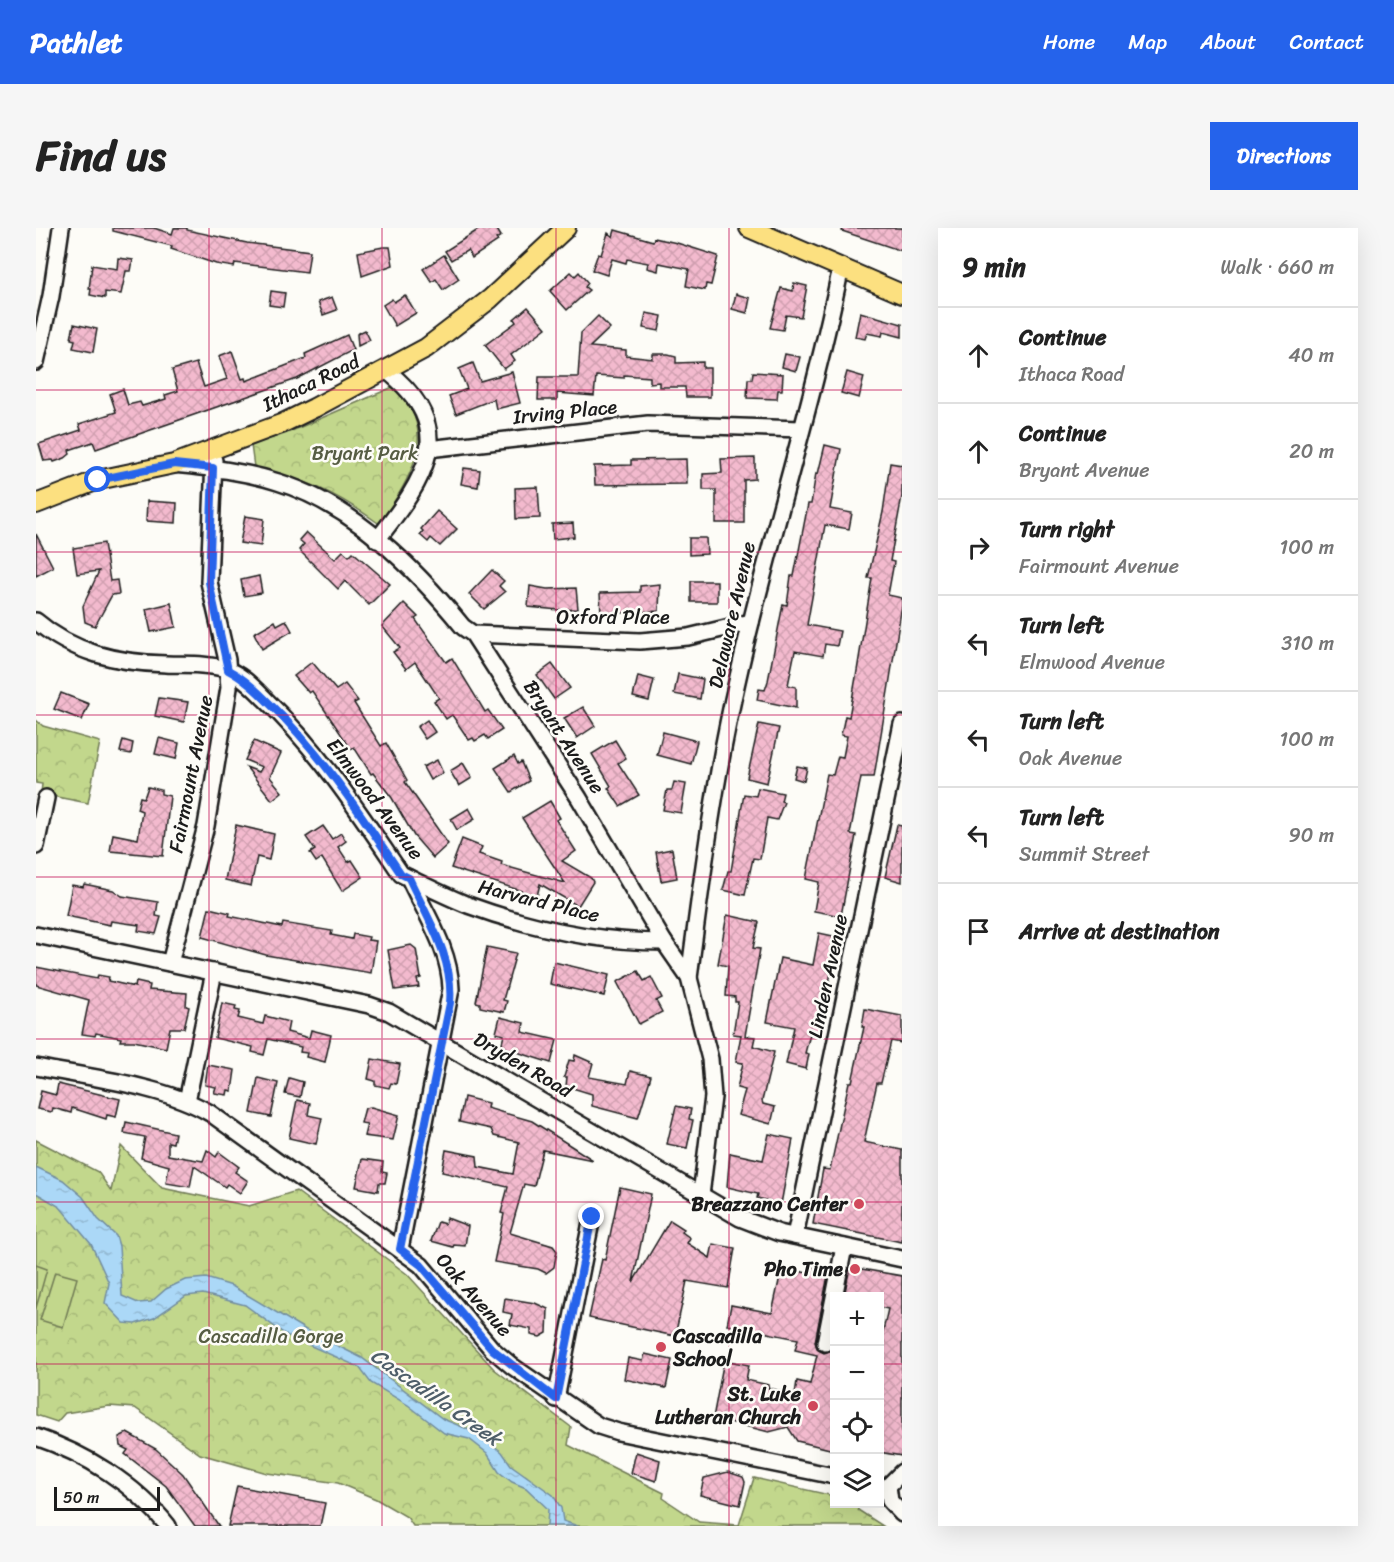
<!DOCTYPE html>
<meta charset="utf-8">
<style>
:root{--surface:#fff;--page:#f6f6f6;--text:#222;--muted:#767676;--line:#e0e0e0;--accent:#2563eb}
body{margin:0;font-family:Sriracha,sans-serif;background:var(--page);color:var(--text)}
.controls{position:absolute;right:18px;bottom:18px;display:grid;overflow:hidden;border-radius:0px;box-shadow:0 6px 24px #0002}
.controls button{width:54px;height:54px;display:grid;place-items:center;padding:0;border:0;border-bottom:2px solid var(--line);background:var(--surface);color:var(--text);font:30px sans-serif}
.scale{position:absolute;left:18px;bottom:15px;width:106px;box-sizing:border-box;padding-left:6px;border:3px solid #1c1c1c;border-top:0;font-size:16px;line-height:21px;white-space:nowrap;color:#1c1c1c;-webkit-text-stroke:4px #fdfcf7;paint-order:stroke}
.stop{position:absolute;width:18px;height:18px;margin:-14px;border:4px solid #2563eb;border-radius:50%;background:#fff}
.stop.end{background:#2563eb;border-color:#fff;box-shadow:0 2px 6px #0008}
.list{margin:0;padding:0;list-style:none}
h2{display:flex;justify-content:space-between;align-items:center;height:78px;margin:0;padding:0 24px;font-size:26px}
h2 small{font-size:20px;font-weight:400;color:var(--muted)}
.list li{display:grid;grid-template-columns:39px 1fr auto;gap:18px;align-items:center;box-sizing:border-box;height:96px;padding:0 24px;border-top:2px solid var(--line)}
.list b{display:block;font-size:22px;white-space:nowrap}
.list p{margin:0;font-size:20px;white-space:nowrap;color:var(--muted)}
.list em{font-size:20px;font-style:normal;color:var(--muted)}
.icon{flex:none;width:33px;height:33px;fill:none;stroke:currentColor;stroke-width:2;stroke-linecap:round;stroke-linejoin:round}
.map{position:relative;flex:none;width:866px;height:1298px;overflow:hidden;border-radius:0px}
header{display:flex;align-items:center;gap:36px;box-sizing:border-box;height:84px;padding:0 30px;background:var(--accent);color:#fff}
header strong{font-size:28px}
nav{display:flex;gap:33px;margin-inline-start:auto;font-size:21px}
.intro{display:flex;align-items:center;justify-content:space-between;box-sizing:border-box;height:144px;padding:0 36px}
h1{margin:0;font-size:42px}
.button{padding:15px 27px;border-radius:0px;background:var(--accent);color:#fff;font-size:21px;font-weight:700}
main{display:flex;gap:36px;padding:0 36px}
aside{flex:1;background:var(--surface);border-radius:0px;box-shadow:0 6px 24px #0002}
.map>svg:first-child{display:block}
.park{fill:url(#park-crowns);stroke:#6f7a54;stroke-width:1.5}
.pitch{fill:#c2d78c;stroke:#6f7a54;stroke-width:1.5}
.water{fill:url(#water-ripples);stroke:#728d9f;stroke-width:1.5}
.building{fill:url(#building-cross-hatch);stroke:#1c1c1c;stroke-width:1.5}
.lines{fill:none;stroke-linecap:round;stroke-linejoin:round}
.minor-casing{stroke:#1c1c1c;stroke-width:20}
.major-casing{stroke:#1c1c1c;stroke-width:22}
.minor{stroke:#fdfcf7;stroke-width:15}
.major{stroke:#fce080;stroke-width:18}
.route{stroke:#2563eb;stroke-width:8}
.grid{fill:none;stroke:#c2185b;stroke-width:1.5;stroke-opacity:0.55}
.poi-dot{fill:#d1495b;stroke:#fdfcf7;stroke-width:2}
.labels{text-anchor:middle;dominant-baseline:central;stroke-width:5;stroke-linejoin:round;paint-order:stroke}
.street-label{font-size:20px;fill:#1c1c1c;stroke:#fdfcf7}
.park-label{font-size:20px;fill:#565d43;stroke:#fdfcf7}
.poi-label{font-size:20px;font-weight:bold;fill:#1c1c1c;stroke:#fdfcf7;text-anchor:end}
.water-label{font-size:21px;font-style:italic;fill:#4e5e69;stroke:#fdfcf7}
</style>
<header>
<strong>Pathlet</strong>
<nav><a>Home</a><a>Map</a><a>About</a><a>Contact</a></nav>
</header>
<div class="intro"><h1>Find us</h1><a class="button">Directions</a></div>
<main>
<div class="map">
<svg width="866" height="1298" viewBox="0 0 866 1298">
<defs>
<pattern id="park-crowns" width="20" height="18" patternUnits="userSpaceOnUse" patternTransform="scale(1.5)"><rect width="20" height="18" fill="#c2d78c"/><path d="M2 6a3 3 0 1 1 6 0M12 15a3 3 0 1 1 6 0" fill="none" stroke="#a6b878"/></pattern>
<pattern id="water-ripples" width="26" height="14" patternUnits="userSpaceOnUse" patternTransform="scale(1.5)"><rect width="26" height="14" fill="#abd8f7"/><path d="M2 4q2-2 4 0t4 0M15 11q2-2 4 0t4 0" fill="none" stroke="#93b9d3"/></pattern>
<pattern id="building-cross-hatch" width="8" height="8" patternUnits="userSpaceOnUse" patternTransform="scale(1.5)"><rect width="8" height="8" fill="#f3bace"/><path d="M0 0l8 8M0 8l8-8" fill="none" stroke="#d09fb0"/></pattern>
</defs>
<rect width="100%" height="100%" fill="#fdfcf7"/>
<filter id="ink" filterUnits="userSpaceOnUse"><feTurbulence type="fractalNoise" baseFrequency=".0167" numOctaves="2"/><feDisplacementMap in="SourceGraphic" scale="12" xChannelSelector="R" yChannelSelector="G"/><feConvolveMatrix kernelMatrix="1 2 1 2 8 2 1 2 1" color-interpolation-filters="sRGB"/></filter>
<g filter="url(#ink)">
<g class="park">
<path d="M357,159C362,165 370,173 375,181C396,221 367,259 346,293L342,295C296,262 272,253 218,239L215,217L251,205Z"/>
<polygon points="0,492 7,498 64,514 52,575 5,566 6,556 0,555"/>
<polygon points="0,912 62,944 75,963 85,918 126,960 213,978 260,963 371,1046 458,1141 535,1199 532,1217 628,1265 627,1270 663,1294 703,1297 718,1250 798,1268 798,1276 821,1276 822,1282 847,1298 377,1298 371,1289 340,1271 302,1255 231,1245 164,1226 99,1180 73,1178 29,1185 21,1194 0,1187"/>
</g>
<g class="pitch">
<polygon points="0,1037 11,1041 0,1080"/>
<polygon points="19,1044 41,1050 27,1099 4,1092"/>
</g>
<polygon class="water" points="0,939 27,952 47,969 62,991 80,1008 83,1018 86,1068 102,1075 115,1074 130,1061 149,1052 170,1050 196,1058 270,1102 326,1130 407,1191 439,1204 466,1224 475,1237 517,1267 525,1280 527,1293 542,1298 511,1298 512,1281 490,1260 476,1254 463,1244 451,1225 433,1211 408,1205 372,1177 335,1155 323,1139 250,1107 209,1077 167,1066 150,1068 118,1090 99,1096 88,1095 69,1075 73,1055 55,1016 24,979 0,965"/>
<g class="building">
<polygon points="77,0 118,0 136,6 138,0 151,0 151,2 211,15 274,23 271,44 199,35 198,39 180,36 135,21 136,18 77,3"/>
<polygon points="445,0 460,0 465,8 460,11 462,13 436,30 432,22 415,32 409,23"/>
<polygon points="807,0 866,0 866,23 806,3"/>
<polygon points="579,2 617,13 618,10 641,15 682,28 675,57 670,56 669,62 650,58 653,41 623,35 622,43 611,40 612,35 591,31 590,35 576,31 571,47 556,42 562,26 565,27 572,5 577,9"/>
<polygon points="347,19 354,19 357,37 326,48 322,24"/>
<polygon points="408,27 423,51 407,62 400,51 396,54 387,41"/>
<polygon points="82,30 97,32 95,43 90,43 85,66 69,64 69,70 54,67 55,61 53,61 56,37 81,41"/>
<polygon points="535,44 539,48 543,44 552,55 549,59 553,62 531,82 514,63"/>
<polygon points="758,55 771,58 765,89 750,87 747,102 734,100 745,60 757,63"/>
<polygon points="235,63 249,65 247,79 233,77"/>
<polygon points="700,66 714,70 711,85 696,81"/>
<polygon points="369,67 380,85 359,98 347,77 356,71 358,74"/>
<polygon points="296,69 301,82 287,87 282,74"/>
<polygon points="492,79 510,100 475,127 479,133 468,141 449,117 480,94 478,91"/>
<polygon points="824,84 866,96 866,109 847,104 846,108 831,105 829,111 819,109"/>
<polygon points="610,85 626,88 623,103 607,100"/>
<polygon points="562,88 574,100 554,119 590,122 590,128 617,131 617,126 632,126 640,128 640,135 667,134 667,140 674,140 674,169 650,169 649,159 623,159 623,154 614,155 614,149 588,147 588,150 560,148 558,168 521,165 521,172 502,172 503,149 542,149 545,105"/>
<polygon points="38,96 61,101 57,124 37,120 39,112 35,111"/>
<polygon points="329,102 334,112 322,118 321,106"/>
<polygon points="311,107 317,122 261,151 60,221 57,214 33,222 34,226 29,230 18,234 17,232 8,233 3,216 45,202 43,196 80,184 74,166 87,161 92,177 104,174 106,178 130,171 129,167 142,163 136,142 160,135 168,159 191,151 183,128 196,123 206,151 209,150 210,153 270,130 269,126"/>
<polygon points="749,126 764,129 760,143 746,139"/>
<polygon points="437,135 444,153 476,144 484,175 460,181 458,171 420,186 413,168 431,161 423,141"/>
<polygon points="717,144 747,146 746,162 742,162 741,171 711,170 712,151 716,151"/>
<polygon points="811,144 828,149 823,170 805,165"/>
<polygon points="789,217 805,221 794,281 816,285 813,301 789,297 771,397 804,403 801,418 789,416 787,428 759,423 752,457 760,459 760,480 721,472 723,461 729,462 732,453 747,376 751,377 755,348 758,348 772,276 775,276 780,245 782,246"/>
<polygon points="719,230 719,251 708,252 708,295 680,295 680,262 667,262 667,246 686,245 685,231"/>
<polygon points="650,231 651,256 559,257 558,238 595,237 595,232"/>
<polygon points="854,235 866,237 866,268 854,333 858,334 852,367 866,370 866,377 838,549 825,549 814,606 820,607 805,688 778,683 783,654 770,651 791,546 797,547 802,528 807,529 811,508 805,507 809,488 813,489 820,449 836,350 832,350 847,284"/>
<polygon points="428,240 444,242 442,259 425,256"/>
<polygon points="502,259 504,290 480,291 479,260"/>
<polygon points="111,273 141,275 140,295 110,293"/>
<polygon points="401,283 421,301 404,318 395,310 392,314 384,307 387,303 385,301"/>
<polygon points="209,288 228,291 225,318 204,315"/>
<polygon points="537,295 538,309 517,311 516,296"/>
<polygon points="270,304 299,331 307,323 313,328 317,324 354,356 333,377 309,353 302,361 263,322 268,316 263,312"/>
<polygon points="0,306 17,339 0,348"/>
<polygon points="653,310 670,310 671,326 653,327"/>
<polygon points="68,315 74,353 81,352 83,366 76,367 59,398 49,394 47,378 63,343 41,346 37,320"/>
<polygon points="456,342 468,353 463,358 469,364 448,381 433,366"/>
<polygon points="223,348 226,365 208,368 205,352"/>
<rect x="655" y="353" width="26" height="21"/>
<polygon points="624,356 623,383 565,386 564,365 604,364 604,358"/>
<polygon points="494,358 511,361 540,360 542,381 523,382 492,379"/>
<polygon points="135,375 140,399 115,404 110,381"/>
<polygon points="368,375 382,389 379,391 410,434 416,430 449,484 452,482 466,502 452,511 449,507 439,513 437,510 433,512 416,487 410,491 398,473 403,470 379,434 370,441 357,424 364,420 346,398"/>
<polygon points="250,392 256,403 226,421 218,405 239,393 241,397"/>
<polygon points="276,434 300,462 309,456 322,473 318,475 345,518 350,515 371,552 369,554 412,616 397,630 378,608 356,570 337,545 335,546 318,519 315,521 276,463 273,465 258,448"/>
<polygon points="516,436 534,460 518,471 501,447"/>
<polygon points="642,446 667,451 664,471 638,466"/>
<polygon points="602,448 618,452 613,473 597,469"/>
<polygon points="25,465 53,476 46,492 18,481"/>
<polygon points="123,470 152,474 148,494 119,488"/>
<polygon points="547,479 559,498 541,510 528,490"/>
<polygon points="391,492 399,504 389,511 381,499"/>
<polygon points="723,496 743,500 731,555 711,550"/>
<polygon points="627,504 661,513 655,536 621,527"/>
<polygon points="123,510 143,515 140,531 119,526"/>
<polygon points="87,512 97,515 95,526 84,524"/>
<polygon points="579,512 590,530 582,535 603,567 584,578 572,560 575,558 556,526"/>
<polygon points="218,513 245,525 234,549 246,564 236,572 210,539 223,544 226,539 209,532"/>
<polygon points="478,528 482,536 485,534 493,553 475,564 459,540"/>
<polygon points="401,532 407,545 394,552 387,539"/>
<polygon points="427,535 436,550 423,558 414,543"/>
<polygon points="761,538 771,540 768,553 758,550"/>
<polygon points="638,554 650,556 645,585 627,582 631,562 636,562"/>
<polygon points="112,559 125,562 125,566 134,568 127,628 74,623 77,606 102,611 106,583 101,581 104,569 108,570"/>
<polygon points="722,560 747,565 745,573 748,574 741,592 731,590 724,631 717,630 709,667 687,662 692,643 695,643 708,566 720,568"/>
<polygon points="514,573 524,590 520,592 540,623 526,633 555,650 557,654 542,678 504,656 501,668 415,640 426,611 446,619 443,626 466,634 465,637 529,655 486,590"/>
<polygon points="433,580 439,591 421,602 415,591"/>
<polygon points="200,597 238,606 233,632 221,629 215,658 189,652"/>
<polygon points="861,597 866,598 866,654 849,649"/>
<polygon points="287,598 296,611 305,605 310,613 302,619 312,634 316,632 327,649 306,663 286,630 280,634 274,625 279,622 270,609"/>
<polygon points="636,621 641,650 625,653 620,624"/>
<polygon points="48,656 77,662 86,668 122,674 120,688 125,689 120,706 102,703 103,697 75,693 74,697 30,688 36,657 47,659"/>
<polygon points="173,680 194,685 193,688 246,699 247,695 296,703 295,707 316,711 317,706 333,709 332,712 340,713 335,745 230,727 166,709"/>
<polygon points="691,687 723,694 717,720 724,721 709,808 719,809 717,818 738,824 726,873 727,876 739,879 735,896 702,887 709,862 701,860 707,835 700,834 705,807 697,806 702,774 699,774 699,769 690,768 692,738 682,736"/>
<polygon points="783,705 802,709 783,805 775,803 769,825 773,826 770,841 750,836 758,799 731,794 744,730 777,737"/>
<polygon points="375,717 380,721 385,750 381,751 383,759 359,762 352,722"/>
<polygon points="451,719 480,725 467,772 471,773 468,784 444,779 444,775 440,774"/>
<polygon points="518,734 573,747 568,768 514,756"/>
<polygon points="0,739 61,751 62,747 73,749 72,753 99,759 100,754 114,757 113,762 151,765 150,778 153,779 148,800 134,800 130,820 98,813 84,813 85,810 60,805 59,808 46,806 53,772 0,757"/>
<polygon points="602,743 608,753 615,749 626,770 620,773 626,784 603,796 581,754"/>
<polygon points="186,775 200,778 199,782 204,783 202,790 227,796 229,788 253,794 251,804 273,810 275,802 295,807 289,834 270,829 271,825 264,824 265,819 232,811 228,827 216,824 217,819 179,810"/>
<polygon points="829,781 866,788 866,815 855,813 845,855 841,855 828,914 866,922 866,1014 777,996 787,941 794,942 813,854 816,854 828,799 826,799"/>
<polygon points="464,789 488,795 486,804 521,812 515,835 465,819 468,807 460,805"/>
<polygon points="539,827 557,835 553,849 591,856 594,843 615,848 602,890 556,878 556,866 530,858 531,849 528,849 533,832 538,833"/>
<polygon points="336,831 364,836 360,856 355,855 353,860 339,857 339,853 332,851"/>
<polygon points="172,837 199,842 196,863 192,862 191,867 178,865 180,859 169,857"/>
<polygon points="222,850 242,855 235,889 215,885"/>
<polygon points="253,850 267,854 264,869 249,866"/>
<polygon points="22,856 84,871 80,889 71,887 70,891 36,880 35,885 17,880 16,884 1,881 5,863 20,867"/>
<polygon points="428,869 452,875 451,880 496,893 557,932 507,922 498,958 488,956 474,1005 517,1018 521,1023 518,1039 510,1045 502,1041 458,1034 468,986 465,985 472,959 406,944 410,922 441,928 442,939 477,946 483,914 458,908 455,901 423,894"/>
<polygon points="261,872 274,875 272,887 286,890 280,916 253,910"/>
<polygon points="640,878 655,881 653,891 657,892 651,920 631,916"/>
<polygon points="335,879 363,887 357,912 328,908 331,896 325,895 329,880"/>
<polygon points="90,894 139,905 137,915 132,914 132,927 167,933 171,922 180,929 183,924 203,939 199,944 212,953 204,965 191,956 189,959 158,938 154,959 130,955 133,938 105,930 109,909 88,905"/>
<polygon points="733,906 757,911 745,976 721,970 722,966 691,959 694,925 727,932"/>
<polygon points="326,931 347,934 346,944 351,945 349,955 343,955 342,963 320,959"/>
<polygon points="584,959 615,966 597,1054 634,992 648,1001 646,1004 654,1010 651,1015 674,1030 677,1016 699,1020 692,1060 651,1053 639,1108 553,1090 566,1031 569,1032"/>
<polygon points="411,990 432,998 429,1018 418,1017 417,1019 395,1013 402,994 409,996"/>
<polygon points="746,1039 775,1046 777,1039 793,1042 779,1114 782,1122 788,1125 796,1122 798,1117 798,1222 761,1213 752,1199 733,1204 677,1190 688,1132 713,1137 710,1152 733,1157 732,1160 759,1166 761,1153 774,1156 781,1127 759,1122 762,1111 691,1097 695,1077 736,1085"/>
<polygon points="814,1039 866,1048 866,1228 843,1224 843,1120 852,1081 843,1079 843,1068 808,1068"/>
<polygon points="469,1070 499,1075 512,1081 511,1105 504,1109 495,1107 495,1101 474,1097 476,1086 467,1084"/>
<polygon points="609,1126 636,1132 630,1160 588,1151 592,1130 607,1133"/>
<polygon points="91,1205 120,1221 147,1246 183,1298 159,1298 130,1258 89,1226 92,1222 84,1218 83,1209"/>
<polygon points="600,1224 624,1232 620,1253 595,1245"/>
<polygon points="692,1244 707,1249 709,1254 704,1277 664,1267 668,1250"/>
<polygon points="201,1258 289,1275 284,1298 192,1298"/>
</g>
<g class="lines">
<defs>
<g id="minor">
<polyline points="0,134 15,68 25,0"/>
<polyline points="392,221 612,196 765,201"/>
<path d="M138,236C174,240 208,243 242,254C317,277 379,340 427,399L437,406L543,570L628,714L653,750L674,831L677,869L665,967"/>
<path d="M341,312C389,251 425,201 350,142"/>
<path d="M0,393C37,425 82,435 130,436C149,437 171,435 189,441C205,446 217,459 229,471C283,523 323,584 365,646L373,650C389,685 414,721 415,761L364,1021"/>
<polyline points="437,406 604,413 652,409 715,394"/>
<polyline points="0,618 10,570"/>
<path d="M373,650C392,659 412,669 432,677C495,700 560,714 628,714"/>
<polyline points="0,707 333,777 353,784 704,990 743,1005 866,1031"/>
<polyline points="134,735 170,598 193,460 191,432 173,354 178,232"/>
<path d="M653,750C666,649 679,548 702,449C733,311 777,177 805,39"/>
<path d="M0,839C54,850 126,857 174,885L385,1037L456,1121L476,1138L563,1198L582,1204L798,1248"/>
<polyline points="151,873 178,744"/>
<polyline points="759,1008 866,496"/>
<polyline points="789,1115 808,1019"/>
<polyline points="520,1171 556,989"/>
<path d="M0,1209C50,1226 99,1256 132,1298"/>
<polyline points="866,1244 852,1258 854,1273 866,1286"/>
</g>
<g id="major">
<polyline points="713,0 866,66"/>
<polyline points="0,276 62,252 138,236 245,196 278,180 390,120 454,71 530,0"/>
</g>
</defs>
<use href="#minor" class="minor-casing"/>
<use href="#major" class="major-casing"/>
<use href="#minor" class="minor"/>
<use href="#major" class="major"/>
</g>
</g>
<g class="lines" filter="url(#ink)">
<path class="route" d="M62,252L138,236L177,240L173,354L192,442C209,451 222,464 235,477C287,527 325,587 365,646L373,650C391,690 418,729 414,775L364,1021L385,1037L456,1121L520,1171L556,989"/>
</g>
<path class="grid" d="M173,0V1298M346,0V1298M520,0V1298M693,0V1298M0,162H866M0,324H866M0,487H866M0,649H866M0,811H866M0,974H866M0,1136H798M844,1136H866"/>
<g class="poi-dot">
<circle cx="823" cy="976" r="6"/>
<circle cx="819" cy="1041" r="6"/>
<circle cx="625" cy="1119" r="6"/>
<circle cx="777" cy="1178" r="6"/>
</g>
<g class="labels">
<g class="street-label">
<text transform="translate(275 155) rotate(-26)">Ithaca Road</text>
<text transform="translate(529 184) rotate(-6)">Irving Place</text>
<text transform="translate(696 387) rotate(-77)">Delaware Avenue</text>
<text x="577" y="389">Oxford Place</text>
<text transform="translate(528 509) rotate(57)">Bryant Avenue</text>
<text transform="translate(155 546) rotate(-79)">Fairmount Avenue</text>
<text transform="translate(339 571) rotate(53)">Elmwood Avenue</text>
<text transform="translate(503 673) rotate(14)">Harvard Place</text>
<text transform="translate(792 748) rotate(-78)">Linden Avenue</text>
<text transform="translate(487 837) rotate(30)">Dryden Road</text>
<text transform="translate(438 1067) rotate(49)">Oak Avenue</text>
</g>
<g class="park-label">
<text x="329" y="225">Bryant Park</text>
<text x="235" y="1108">Cascadilla Gorge</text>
</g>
<g class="poi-label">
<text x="811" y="976">Breazzano Center</text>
<text x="807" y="1041">Pho Time</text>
<text x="637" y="1108" text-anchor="start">Cascadilla<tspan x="637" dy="23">School</tspan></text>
<text x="765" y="1166">St. Luke<tspan x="765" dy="23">Lutheran Church</tspan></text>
</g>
<g class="water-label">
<text transform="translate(400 1169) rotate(35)">Cascadilla Creek</text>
</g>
</g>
</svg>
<div class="controls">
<button>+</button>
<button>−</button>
<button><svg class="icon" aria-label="locate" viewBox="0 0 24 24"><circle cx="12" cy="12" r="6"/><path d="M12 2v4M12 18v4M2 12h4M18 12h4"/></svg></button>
<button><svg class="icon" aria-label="layers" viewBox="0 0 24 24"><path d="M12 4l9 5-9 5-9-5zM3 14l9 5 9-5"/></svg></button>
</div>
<div class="scale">50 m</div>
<div class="stop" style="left:62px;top:252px"></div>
<div class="stop end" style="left:556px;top:989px"></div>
</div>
<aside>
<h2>9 min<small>Walk · 660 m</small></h2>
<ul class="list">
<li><svg class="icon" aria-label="ahead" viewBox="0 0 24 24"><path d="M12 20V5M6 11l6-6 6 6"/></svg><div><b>Continue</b><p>Ithaca Road</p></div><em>40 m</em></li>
<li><svg class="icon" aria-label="ahead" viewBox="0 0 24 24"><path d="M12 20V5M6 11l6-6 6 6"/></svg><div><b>Continue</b><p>Bryant Avenue</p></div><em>20 m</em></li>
<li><svg class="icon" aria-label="right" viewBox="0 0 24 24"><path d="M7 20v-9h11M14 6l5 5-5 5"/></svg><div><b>Turn right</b><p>Fairmount Avenue</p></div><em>100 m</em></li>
<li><svg class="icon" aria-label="left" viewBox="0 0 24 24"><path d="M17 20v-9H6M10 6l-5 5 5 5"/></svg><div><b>Turn left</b><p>Elmwood Avenue</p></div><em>310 m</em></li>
<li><svg class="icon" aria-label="left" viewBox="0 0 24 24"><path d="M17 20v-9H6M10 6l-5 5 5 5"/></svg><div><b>Turn left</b><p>Oak Avenue</p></div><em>100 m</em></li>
<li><svg class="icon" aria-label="left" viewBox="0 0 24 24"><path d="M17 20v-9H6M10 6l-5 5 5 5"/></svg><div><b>Turn left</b><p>Summit Street</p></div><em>90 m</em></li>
<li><svg class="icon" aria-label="arrive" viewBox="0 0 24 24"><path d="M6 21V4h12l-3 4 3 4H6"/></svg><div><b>Arrive at destination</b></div></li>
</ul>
</aside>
</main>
